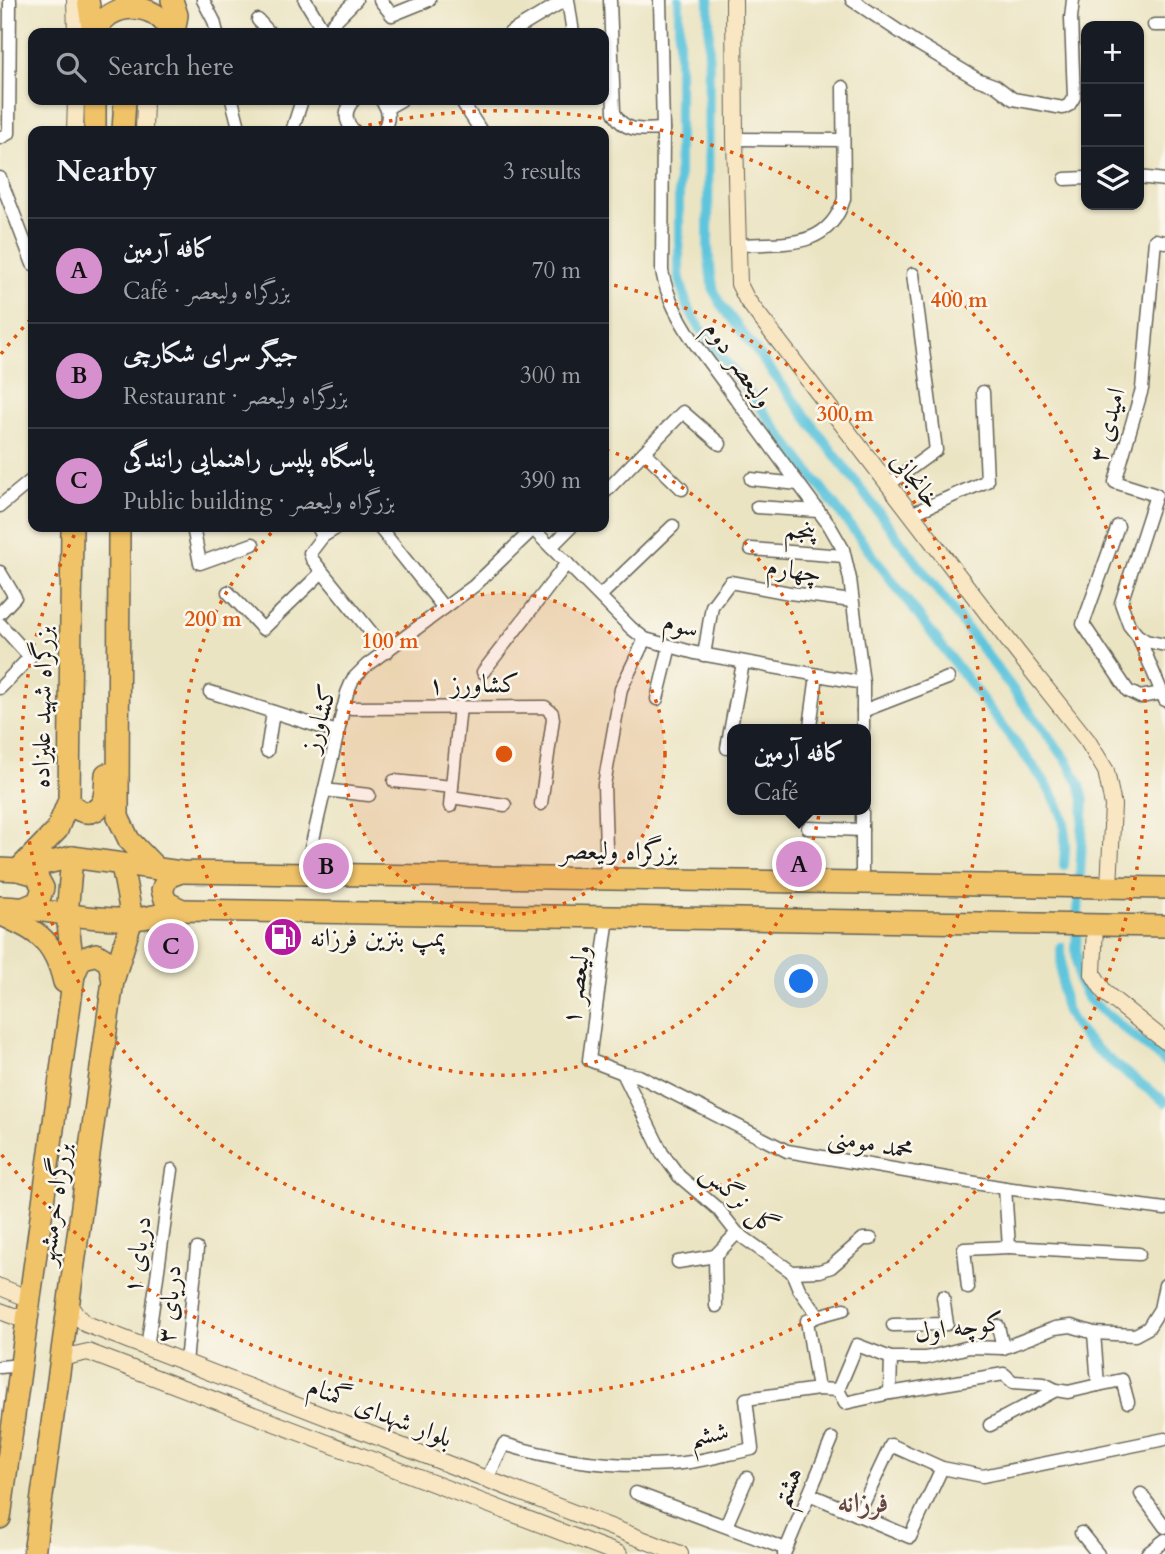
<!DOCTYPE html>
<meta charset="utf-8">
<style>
:root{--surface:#171b24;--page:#242831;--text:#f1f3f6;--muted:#9ea1a6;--line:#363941;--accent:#d690ce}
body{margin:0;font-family:Cardo,Amiri,serif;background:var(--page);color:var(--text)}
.controls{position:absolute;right:21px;top:21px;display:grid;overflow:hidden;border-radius:14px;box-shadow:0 2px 5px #0004}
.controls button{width:63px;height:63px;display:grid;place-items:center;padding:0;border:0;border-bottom:2px solid var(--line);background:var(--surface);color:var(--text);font:35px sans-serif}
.you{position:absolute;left:802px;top:982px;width:24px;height:24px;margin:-18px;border:5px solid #fff;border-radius:50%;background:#1a73e8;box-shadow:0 0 0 10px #1a73e833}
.badge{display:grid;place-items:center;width:46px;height:46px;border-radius:50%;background:var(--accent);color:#111;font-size:23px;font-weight:700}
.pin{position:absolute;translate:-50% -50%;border:4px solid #fff;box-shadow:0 2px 7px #0006}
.popup{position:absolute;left:727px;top:724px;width:144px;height:91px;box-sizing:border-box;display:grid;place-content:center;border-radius:14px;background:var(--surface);filter:drop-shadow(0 2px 5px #0005);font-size:23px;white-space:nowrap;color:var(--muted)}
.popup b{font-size:26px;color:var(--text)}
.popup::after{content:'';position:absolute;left:50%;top:100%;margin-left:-14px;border:14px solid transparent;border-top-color:var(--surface)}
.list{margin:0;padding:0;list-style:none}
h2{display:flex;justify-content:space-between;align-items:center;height:91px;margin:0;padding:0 28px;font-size:30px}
h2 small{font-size:23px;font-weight:400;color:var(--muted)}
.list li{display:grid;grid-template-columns:46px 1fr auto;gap:21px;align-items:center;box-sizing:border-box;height:105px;padding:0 28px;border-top:2px solid var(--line)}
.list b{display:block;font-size:26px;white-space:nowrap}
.list p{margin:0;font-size:23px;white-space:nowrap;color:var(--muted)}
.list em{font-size:23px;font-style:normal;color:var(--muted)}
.icon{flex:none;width:38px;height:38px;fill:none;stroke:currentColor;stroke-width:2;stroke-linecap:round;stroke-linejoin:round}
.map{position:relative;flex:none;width:1165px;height:1554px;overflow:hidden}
.search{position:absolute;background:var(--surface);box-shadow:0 2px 5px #0004;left:28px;top:28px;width:581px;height:77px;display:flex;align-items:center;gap:18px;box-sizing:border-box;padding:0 24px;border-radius:14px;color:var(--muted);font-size:26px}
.panel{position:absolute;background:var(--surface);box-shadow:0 2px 5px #0004;left:28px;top:126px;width:581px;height:406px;border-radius:14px}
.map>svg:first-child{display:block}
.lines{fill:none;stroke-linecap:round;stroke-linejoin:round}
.canal{stroke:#5fc5dc;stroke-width:10}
.street-casing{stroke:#646256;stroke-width:15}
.secondary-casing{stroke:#646256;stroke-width:18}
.highway-casing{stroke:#646256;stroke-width:24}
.street{stroke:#fff;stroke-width:12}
.secondary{stroke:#f9e7c3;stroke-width:16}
.highway{stroke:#f1c369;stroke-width:21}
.ring{fill:none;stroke:#de560d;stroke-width:3.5;stroke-dasharray:3.5 7}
.labels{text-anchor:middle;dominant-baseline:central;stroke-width:5;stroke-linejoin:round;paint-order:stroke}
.street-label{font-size:26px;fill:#1c1c1c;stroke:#fbf7ec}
.poi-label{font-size:26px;fill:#1c1c1c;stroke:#fbf7ec;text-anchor:start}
.neighbourhood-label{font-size:28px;font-weight:bold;fill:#634645;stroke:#fbf7ec}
.centre{fill:#de560d;stroke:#fbf7ec;stroke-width:3.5}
.ring-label{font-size:21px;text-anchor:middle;font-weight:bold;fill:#de560d;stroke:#fbf7ec;stroke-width:5;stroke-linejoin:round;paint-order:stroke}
</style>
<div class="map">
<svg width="1165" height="1554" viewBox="0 0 1165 1554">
<rect width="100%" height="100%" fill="#fbf7ec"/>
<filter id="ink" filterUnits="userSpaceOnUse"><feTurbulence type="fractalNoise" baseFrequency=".0143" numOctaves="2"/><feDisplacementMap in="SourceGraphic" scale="14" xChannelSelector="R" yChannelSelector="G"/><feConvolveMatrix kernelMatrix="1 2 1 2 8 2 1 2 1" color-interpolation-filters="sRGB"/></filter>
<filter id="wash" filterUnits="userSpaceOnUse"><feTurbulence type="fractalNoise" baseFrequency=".00686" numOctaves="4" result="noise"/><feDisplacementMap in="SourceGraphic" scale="28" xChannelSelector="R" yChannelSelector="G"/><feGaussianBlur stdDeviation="1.57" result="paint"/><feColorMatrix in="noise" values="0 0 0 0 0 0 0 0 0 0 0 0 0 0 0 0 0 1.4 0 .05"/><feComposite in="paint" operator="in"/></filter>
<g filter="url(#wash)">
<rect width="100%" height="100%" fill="#ebe4c3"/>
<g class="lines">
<g class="canal">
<path d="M679,0V275L687,306L702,331L1042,778C1066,815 1067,822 1064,865"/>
<polyline points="709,0 708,248 711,276 714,291 722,306 1068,762 1079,783 1084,799 1076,949 1079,981 1088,999 1165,1062"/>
<path d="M1061,947C1062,967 1060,993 1067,1011C1080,1045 1136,1079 1165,1102"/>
</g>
</g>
</g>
<g filter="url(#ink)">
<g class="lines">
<defs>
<g id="street">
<polyline points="203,0 214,21 217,33"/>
<polyline points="305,0 325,33"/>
<polyline points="380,0 392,15 429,0"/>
<polyline points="568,0 573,33"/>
<path d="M610,0L614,112C623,133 643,130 663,129"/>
<path d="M660,0L663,129L662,271C667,298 679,319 694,342L829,525L843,549L850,579L863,683V729"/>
<polyline points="852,0 915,42 977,79 996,86 1013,99 1063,108 1069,105 1074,97 1071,18 1073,0"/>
<polyline points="258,20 270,33"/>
<polyline points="1154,25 1165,25"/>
<polyline points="328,33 333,23 356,0"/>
<polyline points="510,33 565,0"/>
<polyline points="232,100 240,131"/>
<path d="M381,100C390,110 390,121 382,131"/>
<polyline points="461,100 481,131"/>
<polyline points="387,108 401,100"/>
<polyline points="292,131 302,100"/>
<path d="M354,131C344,121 344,110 354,100"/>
<polyline points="0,138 9,133 10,0"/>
<polyline points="735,139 843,140"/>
<polyline points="1139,177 1165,180"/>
<polyline points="0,178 33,264"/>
<polyline points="1065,179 1086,178"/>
<polyline points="1165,242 1155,240 1142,389 1115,482 1156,495 1121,603 1129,625 1137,635 1146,641 1165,645"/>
<path d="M738,245C782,242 828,251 844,199L843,87"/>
<polyline points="644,452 682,489"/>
<polyline points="751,479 798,484"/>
<polyline points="888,485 936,450 913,274"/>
<polyline points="604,493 683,412 720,444"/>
<polyline points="0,506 33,479"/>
<polyline points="757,507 818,511"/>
<polyline points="911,514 987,481 983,392"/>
<polyline points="1118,526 1083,624 1128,691 1140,697 1162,693"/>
<polyline points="193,527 200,563 253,544"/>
<polyline points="318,527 323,536 310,553 312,559 387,652"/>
<polyline points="379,527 444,608"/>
<polyline points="531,527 631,628 645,639 695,653 863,683"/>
<polyline points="323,536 338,527"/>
<polyline points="551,547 571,527"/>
<polyline points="751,549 844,556"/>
<polyline points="0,572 15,597 0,613"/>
<polyline points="228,592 263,629 322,572"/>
<polyline points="600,596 673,526"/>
<polyline points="0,624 30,657 0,688"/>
<polyline points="1138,636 1165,700"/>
<polyline points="704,655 712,606 730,582 790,593 852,601"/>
<polyline points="483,672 567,563"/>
<polyline points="210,692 337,732"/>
<polyline points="657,699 670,646"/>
<polyline points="343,708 545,707 552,713 553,719 541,804"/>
<polyline points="863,711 948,678"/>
<polyline points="810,727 817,675"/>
<polyline points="727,748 743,663"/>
<polyline points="267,751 273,712"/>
<polyline points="394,781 452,787"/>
<polyline points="324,790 369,795"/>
<polyline points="451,797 505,805"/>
<polyline points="450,806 460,706"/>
<polyline points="808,828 862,830"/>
<polyline points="305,874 347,693 353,679 367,665 474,586 533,529"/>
<polyline points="607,879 604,785 621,689 645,639"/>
<polyline points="862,883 862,810"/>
<polyline points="608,917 589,1060 623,1073 639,1076 787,1151 1005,1188 1165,1209"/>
<polyline points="623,1073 662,1153 679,1176 718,1209 737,1233 792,1272 820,1271 831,1267 863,1239 871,1239"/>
<polyline points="1005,1188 1009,1247 1139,1254"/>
<polyline points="678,1262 715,1256"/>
<polyline points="968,1288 964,1249 1009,1247"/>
<polyline points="716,1306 715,1256 737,1233"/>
<polyline points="818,1316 844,1309"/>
<polyline points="893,1325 947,1324 943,1297"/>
<polyline points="998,1326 1003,1348"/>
<polyline points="147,1348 172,1170"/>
<polyline points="186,1363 197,1249"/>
<polyline points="0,1367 21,1365"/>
<polyline points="1098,1385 1122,1380 1128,1402"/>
<polyline points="818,1389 838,1390 857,1345 891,1358 926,1358 969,1347 1003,1348 1055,1328 1071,1326 1094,1333 1135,1335 1148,1328 1160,1309 1165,1285"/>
<polyline points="838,1390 845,1403 890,1393 1004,1374 1013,1382 1044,1384 1056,1390 1068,1392 1098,1385 1094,1333"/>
<polyline points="890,1393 891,1358"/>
<polyline points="990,1425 1056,1390"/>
<path d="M487,1479L504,1444C559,1461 614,1468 671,1464C698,1463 726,1454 752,1449L746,1399L818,1389L807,1321L818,1316L799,1289L792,1272"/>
<polyline points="636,1493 786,1549"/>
<polyline points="809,1494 858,1515 891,1445 942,1468 983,1476 1165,1439"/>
<polyline points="1141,1494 1165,1527"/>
<polyline points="858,1515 910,1537 942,1468"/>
<polyline points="726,1526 747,1478"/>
<polyline points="1081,1533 1098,1554"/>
<polyline points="784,1554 832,1439"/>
<polyline points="1147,1554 1165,1540"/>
</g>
<g id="secondary">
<polyline points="75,0 76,33"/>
<polyline points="734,0 735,139 739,284 747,300 1017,652 1087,740 1106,771 1113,805 1109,887"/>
<polyline points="75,131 76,100"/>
<polyline points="144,131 145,100"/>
<polyline points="1095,924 1093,974 1105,993 1165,1041"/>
<polyline points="0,1287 30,1299"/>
<polyline points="68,1306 86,1324 680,1554"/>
<polyline points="0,1311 27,1321"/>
<polyline points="61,1358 88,1352 619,1554"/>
</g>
<g id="highway">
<polyline points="88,0 93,33"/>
<polyline points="172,0 177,15 174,33"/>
<path d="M96,33C106,0 159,0 170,33"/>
<polyline points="95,131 95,100"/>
<polyline points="123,131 125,100"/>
<polyline points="119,527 118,817 129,840 157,869"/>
<path d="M69,800C76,813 94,818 102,803C106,795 105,783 106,774"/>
<polyline points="0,869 18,870 72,857 181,872 1165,888"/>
<polyline points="18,870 57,830 69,800 72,527"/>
<polyline points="18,870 36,875 43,888 38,902 24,908"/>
<polyline points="181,872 168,877 162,890 166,902 182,910"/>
<path d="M0,907C44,908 88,921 132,919C149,918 166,913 182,910L1165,926"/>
<path d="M0,914C38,932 54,939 64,982"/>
<polyline points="74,975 81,959 96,954 109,962 113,981"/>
<polyline points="0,1518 74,975 67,915 72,857"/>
<polyline points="34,1554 113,981 132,919 122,865"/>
</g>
</defs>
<use href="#street" class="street-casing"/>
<use href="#secondary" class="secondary-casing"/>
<use href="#highway" class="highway-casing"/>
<use href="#street" class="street"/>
<use href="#secondary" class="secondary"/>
<use href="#highway" class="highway"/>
</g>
</g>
<circle cx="504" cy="754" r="161" fill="#de560d" fill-opacity=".12"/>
<g class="ring">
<circle cx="504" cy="754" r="161"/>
<path d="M606 450A321 321 0 1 1 277 527"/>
<path d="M604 283A482 482 0 1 1 78 528"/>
<path d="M1 354A643 643 0 0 1 30 320M348 130A643 643 0 1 1 1 1154"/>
</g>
<defs>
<symbol id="fuel-disc" viewBox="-11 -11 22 22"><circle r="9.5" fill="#b5179e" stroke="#fbf7ec"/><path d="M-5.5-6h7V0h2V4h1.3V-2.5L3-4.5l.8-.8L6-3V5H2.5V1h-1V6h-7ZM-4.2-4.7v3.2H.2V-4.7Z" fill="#fff"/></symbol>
</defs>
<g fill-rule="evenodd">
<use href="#fuel-disc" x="261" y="915" width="44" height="44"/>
</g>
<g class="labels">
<g class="street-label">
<text transform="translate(739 364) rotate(55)">ولیعصر دوم</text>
<text transform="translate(1107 425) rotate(-75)">امیدی ۳</text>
<text transform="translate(916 480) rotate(52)">خانجانی</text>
<text transform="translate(800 530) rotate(5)">پنجم</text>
<text transform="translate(794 570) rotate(9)">چهارم</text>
<text transform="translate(681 625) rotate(15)">سوم</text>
<text transform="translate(474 684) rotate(-1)">کشاورز ۱</text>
<text transform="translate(42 707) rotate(-89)">بزرگراه شهید علیزاده</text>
<text transform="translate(319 718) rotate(-74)">کشاورز</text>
<text transform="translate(619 851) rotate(1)">بزرگراه ولیعصر</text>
<text transform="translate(576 985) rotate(-82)">ولیعصر ۱</text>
<text transform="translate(871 1143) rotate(10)">محمد مومنی</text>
<text transform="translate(740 1199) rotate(42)">گل نرگس</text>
<text transform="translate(54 1204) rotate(-82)">بزرگراه خرمشهر</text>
<text transform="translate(137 1255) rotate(-82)">دریای ۱</text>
<text transform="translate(169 1304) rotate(-85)">دریای ۳</text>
<text transform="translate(959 1327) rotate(-8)">کوچه اول</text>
<text transform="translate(380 1412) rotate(21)">بلوار شهدای گمنام</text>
<text transform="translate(709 1434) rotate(-11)">ششم</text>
<text transform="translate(787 1487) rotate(-67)">هشتم</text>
</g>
<g class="poi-label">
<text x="310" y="937">پمپ بنزین فرزانه</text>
</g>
<g class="neighbourhood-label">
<text x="863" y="1503">فرزانه</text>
</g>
</g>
<circle cx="504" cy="754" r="10" class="centre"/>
<g class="ring-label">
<text x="959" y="307">400 m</text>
<text x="845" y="421">300 m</text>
<text x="213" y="626">200 m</text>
<text x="390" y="648">100 m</text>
</g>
</svg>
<div class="controls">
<button>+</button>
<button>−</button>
<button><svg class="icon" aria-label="layers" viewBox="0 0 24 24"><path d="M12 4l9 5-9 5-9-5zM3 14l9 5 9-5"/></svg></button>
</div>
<div class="you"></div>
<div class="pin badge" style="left:799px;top:864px">A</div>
<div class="popup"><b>کافه آرمین</b>Café</div>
<div class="pin badge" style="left:326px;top:866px">B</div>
<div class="pin badge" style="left:171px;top:946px">C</div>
<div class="search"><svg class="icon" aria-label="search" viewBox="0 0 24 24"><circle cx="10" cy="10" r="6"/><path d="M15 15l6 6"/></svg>Search here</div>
<section class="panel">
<h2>Nearby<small>3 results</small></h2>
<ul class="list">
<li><span class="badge">A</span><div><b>کافه آرمین</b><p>Café · بزرگراه ولیعصر</p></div><em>70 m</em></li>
<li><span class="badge">B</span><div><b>جیگر سرای شکارچی</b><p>Restaurant · بزرگراه ولیعصر</p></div><em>300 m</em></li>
<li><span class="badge">C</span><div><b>پاسگاه پلیس راهنمایی رانندگی</b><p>Public building · بزرگراه ولیعصر</p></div><em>390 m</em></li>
</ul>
</section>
</div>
